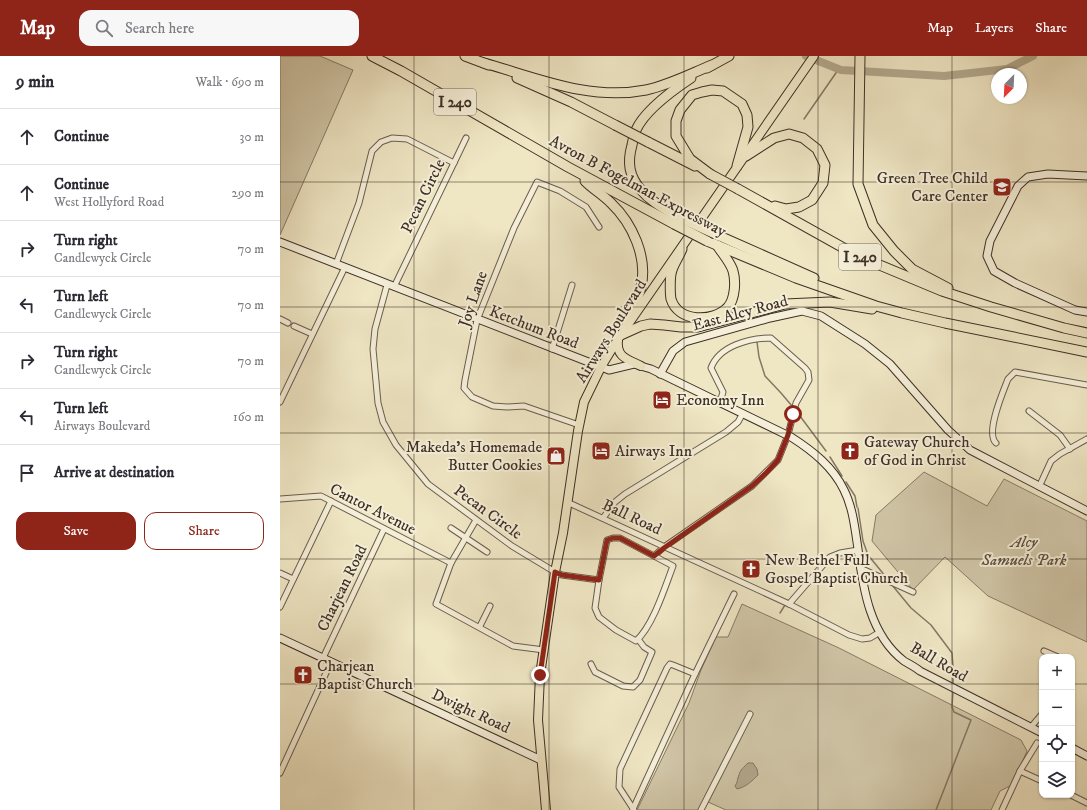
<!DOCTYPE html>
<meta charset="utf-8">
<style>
:root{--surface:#fff;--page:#f7f7f7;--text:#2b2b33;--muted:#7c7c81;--line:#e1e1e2;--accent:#8f2418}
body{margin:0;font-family:"IM FELL DW Pica",serif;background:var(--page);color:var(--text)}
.controls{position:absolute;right:12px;bottom:12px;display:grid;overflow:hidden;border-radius:8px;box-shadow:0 1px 3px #0004}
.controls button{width:36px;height:36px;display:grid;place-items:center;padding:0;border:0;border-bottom:1px solid var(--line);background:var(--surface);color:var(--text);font:20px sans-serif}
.compass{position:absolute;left:711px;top:12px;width:36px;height:36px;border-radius:50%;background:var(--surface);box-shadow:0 1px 3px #0004;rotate:204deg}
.stop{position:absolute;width:12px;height:12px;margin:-9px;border:3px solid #8f2418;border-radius:50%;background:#fff}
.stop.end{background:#8f2418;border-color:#fff;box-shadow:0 1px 4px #0008}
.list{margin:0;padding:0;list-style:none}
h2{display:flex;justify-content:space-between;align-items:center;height:52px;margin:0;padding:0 16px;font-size:17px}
h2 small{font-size:13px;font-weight:400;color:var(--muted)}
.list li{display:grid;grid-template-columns:26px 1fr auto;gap:12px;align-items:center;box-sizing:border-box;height:56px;padding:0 16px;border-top:1px solid var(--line)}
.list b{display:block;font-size:15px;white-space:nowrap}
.list p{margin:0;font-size:13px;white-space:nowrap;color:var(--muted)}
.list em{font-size:13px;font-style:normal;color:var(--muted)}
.actions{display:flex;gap:8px;padding:12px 16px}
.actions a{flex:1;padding:9px 0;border:1px solid var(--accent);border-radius:12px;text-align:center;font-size:14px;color:var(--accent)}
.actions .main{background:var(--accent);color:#fff}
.icon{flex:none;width:22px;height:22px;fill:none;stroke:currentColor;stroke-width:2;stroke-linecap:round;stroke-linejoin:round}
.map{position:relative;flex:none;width:807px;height:754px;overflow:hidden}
header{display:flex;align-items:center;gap:24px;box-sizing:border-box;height:56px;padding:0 20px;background:var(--accent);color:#fff}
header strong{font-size:19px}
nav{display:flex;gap:22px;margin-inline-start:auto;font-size:14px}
.search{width:280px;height:36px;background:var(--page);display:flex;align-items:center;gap:10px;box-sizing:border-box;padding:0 14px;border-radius:12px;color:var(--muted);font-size:15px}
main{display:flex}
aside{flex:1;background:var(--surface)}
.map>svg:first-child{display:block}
.green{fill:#d1c7a9;stroke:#887b67}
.water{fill:#b3a88e;stroke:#847864}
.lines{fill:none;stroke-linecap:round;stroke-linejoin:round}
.stream{stroke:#847864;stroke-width:1.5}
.river{stroke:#b3a88e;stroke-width:8}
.street-casing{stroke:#6a5d4d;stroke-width:7}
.secondary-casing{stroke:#3e2f25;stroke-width:9}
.primary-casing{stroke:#3e2f25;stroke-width:10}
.highway-casing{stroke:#3e2f25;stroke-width:11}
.street{stroke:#f5efd9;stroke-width:5}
.secondary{stroke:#f5efd9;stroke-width:7}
.primary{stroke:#efe6c4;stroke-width:8}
.highway{stroke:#efe6c4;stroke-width:9}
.highway-bridge-casing{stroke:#3e2f25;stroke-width:11;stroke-linecap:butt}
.highway-bridge{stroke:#efe6c4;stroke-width:9}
.route{stroke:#8f2418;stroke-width:5}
.grid{fill:none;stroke:#3e2f25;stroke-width:1;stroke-opacity:0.55}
.labels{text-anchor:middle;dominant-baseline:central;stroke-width:4;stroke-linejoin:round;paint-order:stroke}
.shield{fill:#f5efd9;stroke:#75695b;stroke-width:1}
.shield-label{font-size:15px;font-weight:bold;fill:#3e2f25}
.poi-label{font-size:16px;fill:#3e2f25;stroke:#f5efd9;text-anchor:start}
.street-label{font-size:16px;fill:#3e2f25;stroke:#f5efd9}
.park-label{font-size:16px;font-style:italic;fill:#5b4d3f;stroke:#f5efd9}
</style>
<header>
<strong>Map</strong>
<div class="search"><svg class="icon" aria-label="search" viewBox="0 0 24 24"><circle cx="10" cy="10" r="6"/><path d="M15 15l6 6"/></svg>Search here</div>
<nav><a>Map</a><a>Layers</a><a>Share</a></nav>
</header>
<main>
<aside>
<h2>9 min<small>Walk · 690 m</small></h2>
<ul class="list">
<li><svg class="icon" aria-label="ahead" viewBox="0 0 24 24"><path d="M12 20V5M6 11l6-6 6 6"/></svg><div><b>Continue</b></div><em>30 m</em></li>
<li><svg class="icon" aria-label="ahead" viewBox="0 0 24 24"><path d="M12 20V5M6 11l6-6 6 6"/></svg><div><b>Continue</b><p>West Hollyford Road</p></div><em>290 m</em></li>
<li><svg class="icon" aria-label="right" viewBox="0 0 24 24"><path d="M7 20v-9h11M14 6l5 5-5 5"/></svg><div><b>Turn right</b><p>Candlewyck Circle</p></div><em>70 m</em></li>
<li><svg class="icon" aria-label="left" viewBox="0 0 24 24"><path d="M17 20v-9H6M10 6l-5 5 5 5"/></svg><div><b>Turn left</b><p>Candlewyck Circle</p></div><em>70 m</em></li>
<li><svg class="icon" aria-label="right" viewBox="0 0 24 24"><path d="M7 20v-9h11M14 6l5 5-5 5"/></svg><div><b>Turn right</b><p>Candlewyck Circle</p></div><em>70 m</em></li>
<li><svg class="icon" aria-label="left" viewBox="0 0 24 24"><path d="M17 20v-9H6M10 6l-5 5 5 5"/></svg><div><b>Turn left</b><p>Airways Boulevard</p></div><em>160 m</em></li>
<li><svg class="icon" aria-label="arrive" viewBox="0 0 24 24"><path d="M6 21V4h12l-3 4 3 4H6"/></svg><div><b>Arrive at destination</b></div></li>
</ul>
<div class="actions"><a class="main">Save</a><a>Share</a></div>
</aside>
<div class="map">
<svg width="807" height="754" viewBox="0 0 807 754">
<rect width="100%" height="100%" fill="#efe6c4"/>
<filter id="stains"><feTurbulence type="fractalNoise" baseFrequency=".005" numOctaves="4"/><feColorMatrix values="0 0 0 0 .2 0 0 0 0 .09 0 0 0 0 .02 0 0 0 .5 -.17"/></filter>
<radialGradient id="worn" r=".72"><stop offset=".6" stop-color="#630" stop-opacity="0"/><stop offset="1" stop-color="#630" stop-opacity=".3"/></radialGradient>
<g class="green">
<polygon points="0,0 40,0 73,14 0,179"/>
<polygon points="644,416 707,450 724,423 807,465 807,586 708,540 665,501 633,534 592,485 596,459"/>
<polygon points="462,548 559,592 741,684 747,695 732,729 720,735 711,754 446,754 428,746 422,754 357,754 409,647 421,614 436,581 448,581"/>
</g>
<path class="water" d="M468,707H473L477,713L478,719C472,725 466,731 457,733L455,730C458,726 457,723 459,719C460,714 464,711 468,707Z"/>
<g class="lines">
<g class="stream">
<polyline points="524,63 558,14"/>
<polyline points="477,286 479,301 485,320 501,337 512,350"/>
<polyline points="517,356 546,395"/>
<polyline points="550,401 562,420"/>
<polyline points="566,426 575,440 577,451"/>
<polyline points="578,452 583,485 588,499 606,521"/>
<polyline points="612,529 631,552 651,569 672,597 673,611 673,628"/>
<polyline points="500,557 505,549"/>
<polyline points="656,754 691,664 674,656 672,651 673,634"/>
</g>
<polyline class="river" points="526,0 561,14 664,20 727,13 753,0"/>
<defs>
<g id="street">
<polyline points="56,208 79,147 92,95 101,86 112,82 127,83 174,107"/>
<polyline points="107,229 95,273 93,293 98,347 103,366 116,389 148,428 232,490 275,516 282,519 319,524"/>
<polyline points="114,231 186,82"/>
<polyline points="0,263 8,267"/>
<polyline points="14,270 32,278"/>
<polyline points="272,293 292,229"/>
<polyline points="0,346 65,211"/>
<polyline points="749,355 780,379 790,393"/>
<polyline points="299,369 244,350 227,351 213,350 192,341 184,332 185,324 197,264 234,172 257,126 280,135 306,151 319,171"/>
<path d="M716,387C705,377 723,336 728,323L735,316L807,329"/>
<polyline points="759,431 771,405 780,398 807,383"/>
<polyline points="0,443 41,440 171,507"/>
<polyline points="287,446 509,548 569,579 582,583 590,582 600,576"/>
<polyline points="323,462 335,446 345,438 446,376 458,366 463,357"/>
<polyline points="196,464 171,507 156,548 233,590 264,594"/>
<polyline points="171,472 207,496"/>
<path d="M333,482H340L393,510C385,531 373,570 356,585L336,574L319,561L315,552L319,524L327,484Z"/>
<path d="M374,500L384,491L472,430L498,404L508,379L516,347L529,324L528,316L525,312L491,282C469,282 439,290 431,312L443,336L440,346"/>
<polyline points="580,512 633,536"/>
<polyline points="0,517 13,523"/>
<polyline points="509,548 550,501 560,497 578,494"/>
<polyline points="0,551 51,445"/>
<polyline points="200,570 210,550"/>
<polyline points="764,595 778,601"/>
<polyline points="43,602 104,473"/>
<polyline points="311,608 315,616 343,630 353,631 360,624 372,596 364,591 358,583"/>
<polyline points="751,671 762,658"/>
<polyline points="740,715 762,725"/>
<polyline points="0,717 51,606"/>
<polyline points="791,739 807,747"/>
<polyline points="353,753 415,618 454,538"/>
<polyline points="354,754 339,731 340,713 387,612 390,608 393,609 415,618"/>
<polyline points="421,754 470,658"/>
<polyline points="722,754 740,715 757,687"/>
</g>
<g id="secondary">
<polyline points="807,120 768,118 748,121 738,130 710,185 707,200 714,215 735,227 795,254 807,256"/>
<path d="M0,186L329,314L354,308L371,313L511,381C533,395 553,411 564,434C573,452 575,473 578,493C583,533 590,579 624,605C629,608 635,611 640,615L762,677"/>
<polyline points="380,318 393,295 405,286 490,262 522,255 541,260 585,288 610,308 668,374 690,394 807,455"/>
<polyline points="0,582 261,704"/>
<polyline points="792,692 807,700"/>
</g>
<g id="primary">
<path d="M338,284C336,302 348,303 361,310"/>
<polyline points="266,754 258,664 260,619 275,516 283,477 298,375 304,346 321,311 338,283 534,0"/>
</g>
<g id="highway">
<polyline points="92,0 121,15 288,111 394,168"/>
<polyline points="185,0 209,9"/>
<polyline points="580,0 578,128 593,169 614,195 632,213 668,232"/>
<path d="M204,7C257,22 310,45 366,34C389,29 410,18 432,9"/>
<polyline points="427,12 449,0"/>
<polyline points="237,22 291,46 335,69"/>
<polyline points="368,86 415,110"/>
<polyline points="466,100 494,82 509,78 523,82 537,93 545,109 543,127 532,144 519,151 506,153 495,150"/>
<polyline points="430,118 410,103 396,80 396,65 400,54 412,39 422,36 432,34 443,35 462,48 467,59 468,71 457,110"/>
<path d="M305,125C313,133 323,139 331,147C352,167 368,201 361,231C358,245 350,260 345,274"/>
<polyline points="458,133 578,200 662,235 711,251 784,272 807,277"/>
<path d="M398,161C385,153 371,146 361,134C349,120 347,107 352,89C353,84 354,79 356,74C365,54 393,34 411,22"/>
<polyline points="435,178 534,222"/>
<polyline points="427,185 516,222 596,250 622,257 665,267 807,296"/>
<path d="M402,193C399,201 392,210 391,218C390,223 390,238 391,243C398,266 433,267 448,251C455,243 456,225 453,215C451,207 442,197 437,189"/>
<polyline points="341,279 361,270 370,268 384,269 401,271 418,271 505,248 550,246 592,253"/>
</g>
</defs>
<use href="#street" class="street-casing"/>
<use href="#secondary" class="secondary-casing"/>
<use href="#primary" class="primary-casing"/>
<use href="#highway" class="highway-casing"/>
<use href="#street" class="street"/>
<use href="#secondary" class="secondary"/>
<use href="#primary" class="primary"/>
<use href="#highway" class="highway"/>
<defs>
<g id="highway-bridge">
<polyline points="335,69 368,86"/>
<polyline points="430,118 458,133"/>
<polyline points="398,161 435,178"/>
<polyline points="394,168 427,185"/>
</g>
</defs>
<use href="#highway-bridge" class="highway-bridge-casing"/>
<use href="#highway-bridge" class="highway-bridge"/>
</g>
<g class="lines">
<polyline class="route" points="260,619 275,516 282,519 319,524 327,484 333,482 340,482 374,500 384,492 472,430 486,417 498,404 508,379 513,358"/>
</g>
<path class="grid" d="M134,0V754M269,0V754M404,0V754M538,0V754M672,0V754M0,126H807M0,251H807M0,377H807M0,503H807M0,628H762M792,628H807"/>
<defs>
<symbol id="school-square" viewBox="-11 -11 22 22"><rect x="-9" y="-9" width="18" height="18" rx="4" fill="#8f2418" stroke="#f5efd9"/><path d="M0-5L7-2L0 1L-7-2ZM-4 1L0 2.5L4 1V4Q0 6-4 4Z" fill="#fff"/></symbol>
<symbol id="hotel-square" viewBox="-11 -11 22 22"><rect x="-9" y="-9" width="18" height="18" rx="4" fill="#8f2418" stroke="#f5efd9"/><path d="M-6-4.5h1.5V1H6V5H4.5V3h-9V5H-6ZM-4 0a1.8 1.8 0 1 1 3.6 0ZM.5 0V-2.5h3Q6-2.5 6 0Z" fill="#fff"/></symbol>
<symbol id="church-square" viewBox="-11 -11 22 22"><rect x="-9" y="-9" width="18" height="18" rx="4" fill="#8f2418" stroke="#f5efd9"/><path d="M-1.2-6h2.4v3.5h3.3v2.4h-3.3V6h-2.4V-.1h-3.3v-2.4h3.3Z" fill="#fff"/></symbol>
<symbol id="shop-square" viewBox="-11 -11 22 22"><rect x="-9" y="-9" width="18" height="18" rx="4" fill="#8f2418" stroke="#f5efd9"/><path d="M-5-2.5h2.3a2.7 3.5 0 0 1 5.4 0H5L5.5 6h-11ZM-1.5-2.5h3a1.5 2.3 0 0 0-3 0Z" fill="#fff"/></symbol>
</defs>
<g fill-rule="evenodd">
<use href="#school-square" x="711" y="120" width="22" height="22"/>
<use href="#hotel-square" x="371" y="333" width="22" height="22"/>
<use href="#hotel-square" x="310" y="384" width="22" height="22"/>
<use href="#church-square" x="559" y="384" width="22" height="22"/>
<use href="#shop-square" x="265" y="389" width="22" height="22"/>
<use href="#church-square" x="460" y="502" width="22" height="22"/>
<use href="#church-square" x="12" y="608" width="22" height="22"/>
</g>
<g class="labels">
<g class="shield">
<rect x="154" y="33" width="42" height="26" rx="3"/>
<rect x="559" y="188" width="42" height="26" rx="3"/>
</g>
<g class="shield-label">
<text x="175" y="46">I 240</text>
<text x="580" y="201">I 240</text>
</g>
<g class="poi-label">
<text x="708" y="122" text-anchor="end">Green Tree Child<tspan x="708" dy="18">Care Center</tspan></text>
<text x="396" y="344">Economy Inn</text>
<text x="584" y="386">Gateway Church<tspan x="584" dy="18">of God in Christ</tspan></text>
<text x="262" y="391" text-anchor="end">Makeda’s Homemade<tspan x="262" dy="18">Butter Cookies</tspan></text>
<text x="335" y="395">Airways Inn</text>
<text x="485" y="504">New Bethel Full<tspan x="485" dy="18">Gospel Baptist Church</tspan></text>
<text x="37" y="610">Charjean<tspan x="37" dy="18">Baptist Church</tspan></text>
</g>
<g class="street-label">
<text transform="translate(358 130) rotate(28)">Avron B Fogelman Expressway</text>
<text transform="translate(143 140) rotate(-64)">Pecan Circle</text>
<text transform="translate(193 243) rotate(-71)">Joy Lane</text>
<text transform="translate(460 257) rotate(-15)">East Alcy Road</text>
<text transform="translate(254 271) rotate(21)">Ketchum Road</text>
<text transform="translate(331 275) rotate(-58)">Airways Boulevard</text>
<text transform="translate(93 453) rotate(27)">Cantor Avenue</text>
<text transform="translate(208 456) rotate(36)">Pecan Circle</text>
<text transform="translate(352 461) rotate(25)">Ball Road</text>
<text transform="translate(62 532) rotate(-64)">Charjean Road</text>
<text transform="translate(659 606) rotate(30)">Ball Road</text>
<text transform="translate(191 655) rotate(25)">Dwight Road</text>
</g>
<g class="park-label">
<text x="744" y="486">Alcy<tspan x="744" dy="18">Samuels Park</tspan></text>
</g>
</g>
<rect width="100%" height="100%" filter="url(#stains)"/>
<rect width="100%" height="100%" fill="url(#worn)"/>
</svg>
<div class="controls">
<button>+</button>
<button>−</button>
<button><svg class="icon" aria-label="locate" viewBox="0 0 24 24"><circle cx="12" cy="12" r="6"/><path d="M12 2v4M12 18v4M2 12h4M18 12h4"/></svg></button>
<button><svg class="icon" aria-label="layers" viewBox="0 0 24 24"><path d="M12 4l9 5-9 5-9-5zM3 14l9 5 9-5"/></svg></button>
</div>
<svg class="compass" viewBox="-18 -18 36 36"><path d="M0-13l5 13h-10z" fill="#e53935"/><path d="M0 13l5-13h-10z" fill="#7c7c81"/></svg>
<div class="stop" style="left:513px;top:358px"></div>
<div class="stop end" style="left:260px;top:619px"></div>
</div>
</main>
